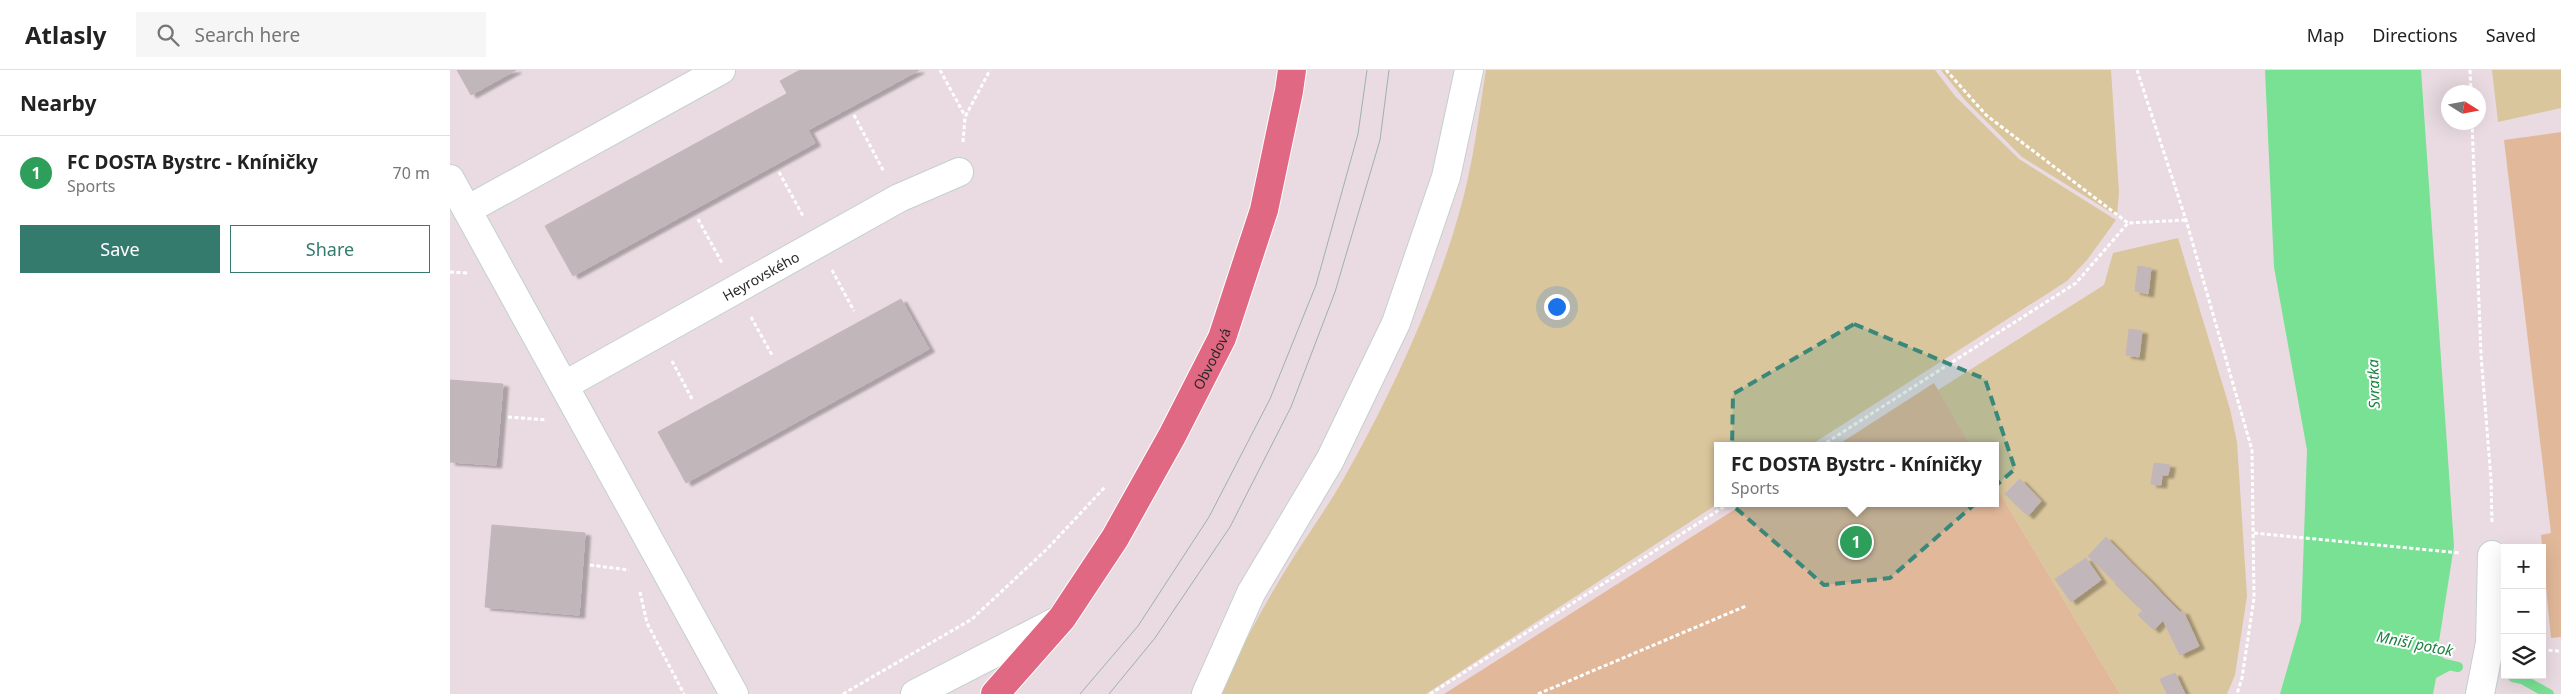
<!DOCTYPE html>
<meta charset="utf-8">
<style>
:root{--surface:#fff;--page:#f6f6f6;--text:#222;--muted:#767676;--line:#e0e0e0;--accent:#347b6e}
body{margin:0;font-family:"Noto Sans",sans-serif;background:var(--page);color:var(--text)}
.controls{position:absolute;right:15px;bottom:15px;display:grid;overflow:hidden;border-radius:0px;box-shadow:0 5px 20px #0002}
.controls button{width:45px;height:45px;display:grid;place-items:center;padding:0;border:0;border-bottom:1px solid var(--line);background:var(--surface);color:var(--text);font:25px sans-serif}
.compass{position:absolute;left:1991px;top:15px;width:45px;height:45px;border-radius:50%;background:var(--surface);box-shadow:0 5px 20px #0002;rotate:101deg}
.you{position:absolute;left:1106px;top:236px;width:18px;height:18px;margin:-12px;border:4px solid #fff;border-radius:50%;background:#1a73e8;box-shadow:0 0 0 8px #1a73e833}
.badge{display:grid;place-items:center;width:32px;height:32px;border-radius:50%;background:var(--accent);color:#fff;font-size:16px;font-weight:700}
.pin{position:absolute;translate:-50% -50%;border:2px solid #fff;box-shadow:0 1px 5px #0006}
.popup{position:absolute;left:1264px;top:372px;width:285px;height:65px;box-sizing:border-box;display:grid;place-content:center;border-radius:0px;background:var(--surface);filter:drop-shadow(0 1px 4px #0005);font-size:16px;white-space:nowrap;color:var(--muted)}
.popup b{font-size:19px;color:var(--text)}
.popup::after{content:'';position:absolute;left:50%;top:100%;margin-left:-10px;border:10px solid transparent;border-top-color:var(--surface)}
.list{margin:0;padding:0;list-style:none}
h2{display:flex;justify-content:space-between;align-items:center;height:65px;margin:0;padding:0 20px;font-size:21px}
h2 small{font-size:16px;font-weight:400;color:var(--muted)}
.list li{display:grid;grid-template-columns:32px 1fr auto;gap:15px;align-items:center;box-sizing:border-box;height:75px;padding:0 20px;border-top:1px solid var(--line)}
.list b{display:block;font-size:19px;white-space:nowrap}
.list p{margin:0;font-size:16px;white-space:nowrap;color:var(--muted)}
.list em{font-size:16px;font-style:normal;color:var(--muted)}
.actions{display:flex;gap:10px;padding:15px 20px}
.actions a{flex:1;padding:11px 0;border:1px solid var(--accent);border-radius:0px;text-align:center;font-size:18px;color:var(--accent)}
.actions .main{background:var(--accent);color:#fff}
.icon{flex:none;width:28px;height:28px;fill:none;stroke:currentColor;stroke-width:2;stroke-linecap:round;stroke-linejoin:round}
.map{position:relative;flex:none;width:2111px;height:624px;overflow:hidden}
header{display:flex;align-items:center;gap:30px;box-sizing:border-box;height:70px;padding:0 25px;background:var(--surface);border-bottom:1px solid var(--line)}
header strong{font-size:24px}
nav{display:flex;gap:28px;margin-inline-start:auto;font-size:18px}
.search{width:350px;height:45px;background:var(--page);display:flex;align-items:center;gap:12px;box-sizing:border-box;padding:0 18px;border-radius:0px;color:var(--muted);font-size:19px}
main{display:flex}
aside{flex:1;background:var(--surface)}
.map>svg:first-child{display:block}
.green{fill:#dac69c}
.pitch{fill:#e1b899}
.water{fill:#78e194}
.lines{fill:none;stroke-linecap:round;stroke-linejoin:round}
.stream{stroke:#78e194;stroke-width:10}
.building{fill:#c1b7bb;stroke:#c4b5ba;filter:url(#shadow)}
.minor-casing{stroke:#c3d0cf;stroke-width:30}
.major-casing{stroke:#fff;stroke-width:30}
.path{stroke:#fff;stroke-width:3;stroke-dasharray:4 2.5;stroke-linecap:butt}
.minor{stroke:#fff;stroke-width:28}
.major{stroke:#e16883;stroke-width:28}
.tram{stroke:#9eb0ae;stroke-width:1}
.marked{fill:#398879;fill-opacity:0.2;stroke:#398879;stroke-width:4;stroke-dasharray:10 6;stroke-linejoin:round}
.labels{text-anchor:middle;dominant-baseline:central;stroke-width:4;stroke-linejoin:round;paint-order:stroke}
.street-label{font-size:14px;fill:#282828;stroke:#fff}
.water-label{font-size:15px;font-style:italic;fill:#1a833f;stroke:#fff}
</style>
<header>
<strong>Atlasly</strong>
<div class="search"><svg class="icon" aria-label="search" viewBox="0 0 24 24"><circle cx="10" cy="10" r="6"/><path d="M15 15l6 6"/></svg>Search here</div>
<nav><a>Map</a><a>Directions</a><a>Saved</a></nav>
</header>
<main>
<aside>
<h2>Nearby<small></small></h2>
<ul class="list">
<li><span class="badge" style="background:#2e9e5b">1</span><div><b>FC DOSTA Bystrc - Kníničky</b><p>Sports</p></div><em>70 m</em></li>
</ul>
<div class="actions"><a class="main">Save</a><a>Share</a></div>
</aside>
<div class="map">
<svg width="2111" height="624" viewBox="0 0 2111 624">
<defs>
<filter id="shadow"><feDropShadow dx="5.5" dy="3" stdDeviation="1" flood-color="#0004"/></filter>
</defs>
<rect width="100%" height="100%" fill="#e9dbe1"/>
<g class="green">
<path d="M1036,0H1485L1505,26L1569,89L1666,150L1637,190L1617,211L1359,376H1267V433H1269L976,624H770C791,577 816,531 843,488C860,461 879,435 894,408C944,320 996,207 1018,108C1026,72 1030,36 1036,0Z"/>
<polygon points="1491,0 1661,0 1669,122 1667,146 1572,87 1515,30"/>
<polygon points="2042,0 2111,0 2111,38 2048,52"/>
<polygon points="1728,168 1780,339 1787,372 1797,526 1785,605 1777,624 1670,624 1545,415 1545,376 1521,376 1488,320 1654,215 1663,183"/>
</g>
<g class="pitch">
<polygon points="2111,62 2111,567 2101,568 2091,465 2101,463 2054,70"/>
<polygon points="1484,313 1521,376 1386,376"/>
<polygon points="1545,415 1670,624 994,624 1295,433 1545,433"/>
</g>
<polygon class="water" points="1815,0 1971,0 2004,476 1987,584 2003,594 2001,600 1986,608 1983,624 1830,624 1851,551 1857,380 1824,197"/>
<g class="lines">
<g class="stream">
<polyline points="1990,593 2008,597"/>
<polyline points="2063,607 2072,609 2099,624"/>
</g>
</g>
<g class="building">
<polygon points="7,0 66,0 21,25"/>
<polygon points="350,0 431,0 440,16 358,60 330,11"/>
<polygon points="431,0 469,0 440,16"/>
<polygon points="338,23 365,73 123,206 95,156"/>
<polygon points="1688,196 1701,198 1698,224 1685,221"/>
<polygon points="451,229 479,279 236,413 208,362"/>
<polygon points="1679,259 1692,261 1689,287 1676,285"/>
<polygon points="0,310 53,314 46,395 0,392"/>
<polygon points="1704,393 1720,395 1718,405 1712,405 1711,415 1701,414"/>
<polygon points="1570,409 1591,431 1578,446 1555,424"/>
<polygon points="42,455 135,463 129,545 35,537"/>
<polygon points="1656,467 1683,495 1666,513 1638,486"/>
<polygon points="1636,488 1651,510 1621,532 1605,509"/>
<polygon points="1683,495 1699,510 1680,529 1665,514"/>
<polygon points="1699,510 1710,522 1692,540 1680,529"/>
<polygon points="1710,522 1731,543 1713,550 1704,560 1688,545"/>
<polygon points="1733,541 1749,576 1730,585 1713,550"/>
<polygon points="1725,603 1735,624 1717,624 1710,609"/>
</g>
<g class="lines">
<defs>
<g id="minor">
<polyline points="0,109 284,624"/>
<polyline points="17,140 271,0"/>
<path id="s1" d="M115,315L449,128L509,102"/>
<polyline points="465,624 611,549"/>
<polyline points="756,624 801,523 880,390 946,253 996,107 1019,0"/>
<polyline points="2030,624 2040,573 2042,485"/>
</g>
<g id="major">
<path id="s2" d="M545,624L612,548L665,468L722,366L772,268L814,140L839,21L842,0"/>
</g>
</defs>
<use href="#minor" class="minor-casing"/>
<use href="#major" class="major-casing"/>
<g class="path">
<polyline points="490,0 515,46"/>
<polyline points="1496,0 1536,45 1678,153"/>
<polyline points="1687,0 1736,150 1802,380 1804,528 1792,608 1787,624"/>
<polyline points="2020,0 2021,22"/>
<polyline points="404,45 434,102"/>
<polyline points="2022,52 2031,285 2041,409 2042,454"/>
<polyline points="513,72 515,47 540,0"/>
<polyline points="329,102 353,146"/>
<polyline points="248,149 272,193"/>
<polyline points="382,200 404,241"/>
<polyline points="0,202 17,203"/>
<polyline points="301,247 322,285"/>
<polyline points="222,291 243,331"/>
<polyline points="58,347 97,350"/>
<polyline points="1371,376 1626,213 1678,153 1736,150"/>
<polyline points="1804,463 2010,483"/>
<polyline points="140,495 179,500"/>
<polyline points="190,522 197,553 234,624"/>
<polyline points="2092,580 2111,581"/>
<polyline points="393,624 522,549 598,478 655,417"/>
<polyline points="980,624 1280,433"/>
<polyline points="1088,624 1296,536"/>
</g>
<use href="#minor" class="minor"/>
<use href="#major" class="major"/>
<g class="tram">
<polyline points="630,624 688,556 759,447 820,329 866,215 908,64 917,0"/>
<polyline points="659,624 705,568 780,457 841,337 885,222 930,70 939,0"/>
</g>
</g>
<path class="marked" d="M1404,254L1535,309L1565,399L1440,508L1374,515L1281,434L1283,324Z"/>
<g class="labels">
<g class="street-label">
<text stroke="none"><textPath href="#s1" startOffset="224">Heyrovského</textPath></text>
<text stroke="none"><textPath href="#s2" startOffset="401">Obvodová</textPath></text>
</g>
<g class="water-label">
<text transform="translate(1923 314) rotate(-92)">Svratka</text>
<text transform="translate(1965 573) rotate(11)">Mniší potok</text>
</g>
</g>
</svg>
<div class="controls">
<button>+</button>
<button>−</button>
<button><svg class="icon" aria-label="layers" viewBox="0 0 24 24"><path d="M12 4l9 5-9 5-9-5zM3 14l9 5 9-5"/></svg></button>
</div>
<svg class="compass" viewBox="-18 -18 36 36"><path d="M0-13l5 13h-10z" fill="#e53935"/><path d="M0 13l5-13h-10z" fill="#767676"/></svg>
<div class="you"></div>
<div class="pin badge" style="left:1406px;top:472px;background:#2e9e5b">1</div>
<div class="popup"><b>FC DOSTA Bystrc - Kníničky</b>Sports</div>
</div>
</main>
